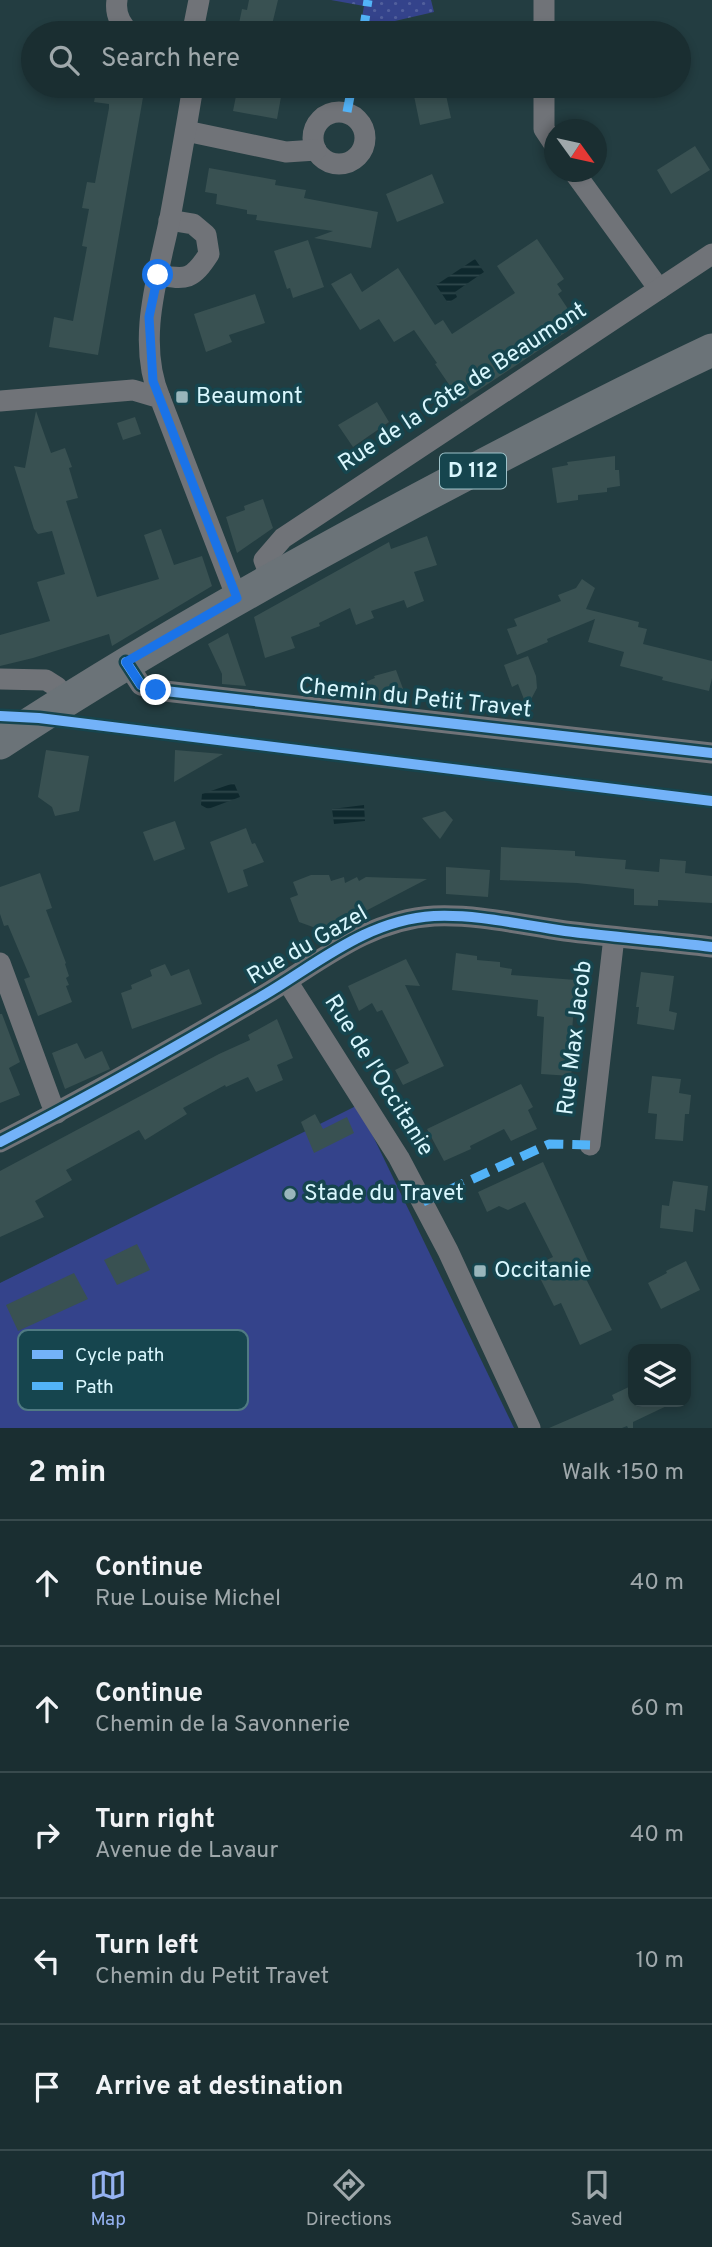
<!DOCTYPE html>
<meta charset="utf-8">
<style>
:root{--surface:#1a2e31;--page:#233639;--text:#f1f3f6;--muted:#9fa8ab;--line:#384a4d;--accent:#95b2f1}
body{margin:0;font-family:Overpass,sans-serif;background:var(--page);color:var(--text)}
.controls{position:absolute;right:21px;bottom:21px;display:grid;overflow:hidden;border-radius:14px;box-shadow:0 4px 10px #0003}
.controls button{width:63px;height:63px;display:grid;place-items:center;padding:0;border:0;border-bottom:2px solid var(--line);background:var(--surface);color:var(--text);font:35px sans-serif}
.compass{position:absolute;left:544px;top:119px;width:63px;height:63px;border-radius:50%;background:var(--surface);box-shadow:0 4px 10px #0003;rotate:123deg}
.stop{position:absolute;width:21px;height:21px;margin:-16px;border:5px solid #1a73e8;border-radius:50%;background:#fff}
.stop.end{background:#1a73e8;border-color:#fff;box-shadow:0 2px 7px #0008}
.list{margin:0;padding:0;list-style:none}
h2{display:flex;justify-content:space-between;align-items:center;height:91px;margin:0;padding:0 28px;font-size:30px}
h2 small{font-size:23px;font-weight:400;color:var(--muted)}
.list li{display:grid;grid-template-columns:46px 1fr auto;gap:21px;align-items:center;box-sizing:border-box;height:126px;padding:0 28px;border-top:2px solid var(--line)}
.list b{display:block;font-size:26px;white-space:nowrap}
.list p{margin:0;font-size:23px;white-space:nowrap;color:var(--muted)}
.list em{font-size:23px;font-style:normal;color:var(--muted)}
.icon{flex:none;width:38px;height:38px;fill:none;stroke:currentColor;stroke-width:2;stroke-linecap:round;stroke-linejoin:round}
.map{position:relative;flex:none;width:712px;height:1428px;overflow:hidden}
.search{position:absolute;background:var(--surface);box-shadow:0 4px 10px #0003;left:21px;right:21px;top:21px;height:77px;display:flex;align-items:center;gap:18px;box-sizing:border-box;padding:0 24px;border-radius:38px;color:var(--muted);font-size:26px}
.sheet{height:721px;background:var(--surface)}
nav{display:flex;justify-content:space-around;align-items:center;box-sizing:border-box;height:98px;border-top:2px solid var(--line);background:var(--surface);font-size:19px;color:var(--muted)}
nav a{display:grid;justify-items:center;gap:4px}
nav .on{color:var(--accent)}
.map>svg:first-child{display:block}
.park{fill:url(#park-dots)}
.garden{fill:#34438b}
.water{fill:url(#water-rules)}
.building{fill:#395152}
.lines{fill:none;stroke-linecap:round;stroke-linejoin:round}
.street{stroke:#707378;stroke-width:21}
.primary{stroke:#6b7378;stroke-width:33}
.quiet{stroke:#52b3f8;stroke-width:9;stroke-dasharray:18 9;stroke-linecap:butt}
.cycleway-casing{stroke:#16454e;stroke-width:15}
.cycleway{stroke:#73b2f8;stroke-width:10}
.route{stroke:#1a73e8;stroke-width:9}
.poi-dot{fill:#99b6bc;stroke:#16454e;stroke-width:2.5}
.labels{text-anchor:middle;dominant-baseline:central;stroke-width:7;stroke-linejoin:round;paint-order:stroke}
.shield{fill:#16454e;stroke:#9ec2c9;stroke-width:2}
.shield-label{font-size:21px;font-weight:bold;fill:#d9f7fe}
.street-label{font-size:23px;fill:#d9f7fe;stroke:#16454e}
.poi-label{font-size:23px;fill:#d9f7fe;stroke:#16454e;text-anchor:start}
.key{fill:#16454e;stroke:#507a83;stroke-width:2}
.key-label{font-size:19px;fill:#d9f7fe}
</style>
<div class="map">
<svg width="712" height="1428" viewBox="0 0 712 1428">
<defs>
<pattern id="park-dots" width="8" height="8" patternUnits="userSpaceOnUse" patternTransform="scale(1.75)"><rect width="8" height="8" fill="#34438b"/><path d="M2 2h.1M6 6h.1" fill="none" stroke="#515f9c" stroke-width="1.8" stroke-linecap="round"/></pattern>
<pattern id="water-rules" width="6" height="5" patternUnits="userSpaceOnUse" patternTransform="scale(1.75)"><rect width="6" height="5" fill="#0e282d"/><path d="M0 2.5h6" fill="none" stroke="#30484c"/></pattern>
</defs>
<rect width="100%" height="100%" fill="#233d41"/>
<polygon class="park" points="331,0 431,0 434,12 360,29 364,6"/>
<polygon class="garden" points="358,1105 514,1428 0,1428 0,1283"/>
<g class="water">
<polygon points="475,259 484,272 455,292 457,297 448,303 436,285"/>
<polygon points="234,783 240,797 208,809 201,805 202,794"/>
<polygon points="364,805 365,821 334,824 332,809"/>
</g>
<g class="building">
<polygon points="249,0 278,0 270,33 237,33 242,9 247,10"/>
<polygon points="97,86 145,86 98,355 49,347 54,317 73,321 87,247 82,246 89,209 82,208 87,182 95,183 109,108 109,104 94,102"/>
<polygon points="238,86 283,86 277,119 233,111"/>
<polygon points="412,86 444,86 451,118 420,125"/>
<polygon points="695,146 710,170 671,194 657,170"/>
<polygon points="209,168 276,180 275,185 306,190 304,198 378,212 371,248 314,238 333,231 256,220 257,215 247,214 247,210 216,204 217,194 205,192"/>
<polygon points="432,174 444,203 397,222 386,194"/>
<polygon points="537,239 564,279 557,284 562,291 558,294 578,324 461,402 435,364 437,363 414,330 394,342 379,319 360,330 331,284 351,273 362,292 398,268 435,325 443,320 452,334 515,293 497,266"/>
<polygon points="308,240 324,287 293,298 290,288 287,289 274,251"/>
<polygon points="255,294 265,323 229,335 232,342 206,352 194,314"/>
<polygon points="377,402 389,422 353,447 338,425"/>
<polygon points="36,411 51,453 65,448 72,467 69,468 78,498 66,501 97,597 159,579 144,535 161,529 174,565 202,556 212,586 112,646 109,634 33,658 0,666 0,635 50,621 37,582 65,574 52,531 38,534 34,529 14,466 25,468"/>
<polygon points="135,417 141,434 123,440 117,423"/>
<polygon points="615,456 615,470 619,470 620,486 607,488 607,492 578,495 578,500 557,503 552,468 568,465 567,462"/>
<polygon points="263,499 273,528 237,553 226,517 245,510 244,506"/>
<polygon points="427,536 437,565 414,572 424,601 407,608 404,600 371,611 374,618 356,625 350,608 319,623 320,626 291,637 295,648 265,658 254,617 389,542 391,549"/>
<polygon points="582,579 595,588 586,609 639,622 638,627 647,629 643,644 712,661 712,678 709,691 662,680 663,677 620,666 624,652 588,642 595,619 547,639 548,642 517,655 507,629 517,626 514,619 561,601 558,595 576,588"/>
<polygon points="228,633 246,686 222,684 222,674 208,644"/>
<polygon points="528,656 536,676 537,688 527,707 518,684 512,687 504,665"/>
<polygon points="396,670 405,694 382,700 333,695 375,678 374,676"/>
<polygon points="46,750 89,756 79,811 55,816 52,807 38,797"/>
<polygon points="175,750 223,754 174,782"/>
<polygon points="445,811 453,820 440,839 422,818"/>
<polygon points="175,821 185,849 154,861 143,832"/>
<polygon points="246,828 252,844 255,843 264,862 243,870 248,886 228,893 210,842"/>
<polygon points="501,847 575,851 575,856 626,860 625,869 659,872 660,859 686,861 685,873 712,876 712,903 658,900 658,906 634,905 634,889 577,883 500,880"/>
<polygon points="446,867 490,870 488,897 446,894"/>
<polygon points="40,873 52,908 46,910 66,963 65,964 69,976 66,978 69,985 66,986 72,1002 38,1016 24,979 30,977 8,925 4,926 0,914 0,887"/>
<polygon points="311,875 329,875 331,881 344,877 345,883 357,877 359,881 366,877 427,879 331,929 324,931 299,922 290,898 298,895 293,882"/>
<polygon points="456,953 477,956 477,960 500,962 500,967 512,969 511,975 576,980 572,1031 576,1032 571,1076 541,1074 544,1017 537,1016 538,1000 452,990"/>
<polygon points="406,959 420,986 405,985 444,1066 403,1085 395,1070 409,1063 382,1010 377,1012 372,1003 359,1011 348,986"/>
<polygon points="165,964 171,976 189,969 202,1004 132,1029 121,993 132,989 131,985 152,976 150,970"/>
<polygon points="641,972 674,976 669,1011 677,1013 674,1030 637,1024 639,1007 636,1007"/>
<polygon points="0,1014 2,1014 20,1062 9,1068 20,1095 0,1103"/>
<polygon points="277,1019 293,1058 277,1065 283,1080 256,1092 248,1077 226,1087 225,1085 183,1108 187,1114 145,1140 139,1130 66,1170 72,1180 35,1201 44,1217 0,1237 0,1171 219,1054 250,1040 248,1035"/>
<polygon points="77,1043 85,1059 102,1051 110,1069 65,1089 52,1053"/>
<polygon points="652,1076 681,1079 679,1093 691,1095 689,1114 685,1114 683,1141 655,1139 657,1114 648,1113"/>
<polygon points="521,1084 533,1107 528,1110 537,1129 511,1141 504,1129 470,1146 471,1149 444,1161 427,1129"/>
<polygon points="315,1114 323,1129 347,1117 354,1133 314,1153 301,1122"/>
<polygon points="543,1162 590,1265 581,1269 612,1330 580,1345 561,1303 554,1306 534,1266 553,1257 525,1202 508,1210 499,1206 487,1212 478,1192"/>
<polygon points="673,1181 708,1186 705,1211 695,1209 693,1232 660,1228 662,1205 669,1206"/>
<polygon points="137,1244 150,1270 117,1285 104,1260"/>
<polygon points="686,1261 700,1290 661,1309 648,1283 667,1273 666,1271"/>
<polygon points="74,1273 88,1299 18,1331 6,1305"/>
<polygon points="633,1385 633,1402 675,1402 633,1422 633,1428 628,1428 627,1426 622,1428 549,1428 614,1400 612,1395"/>
</g>
<g class="lines">
<g class="street">
<path d="M117,0C115,13 120,24 130,33"/>
<polyline points="544,0 544,33"/>
<polyline points="189,33 194,25 199,0"/>
<polyline points="544,86 544,129 554,144"/>
<circle cx="339" cy="138" r="26"/>
<polyline points="186,131 286,152 316,150"/>
<polyline points="574,172 659,289"/>
<path d="M158,275C187,280 192,280 209,254L206,235L193,224L169,220"/>
<path d="M160,398C136,341 158,276 170,218C178,174 186,130 193,86"/>
<polyline points="0,401 133,390 160,398 237,598"/>
<polyline points="271,578 264,560 283,538 712,254"/>
<polyline points="126,662 141,685 156,690 712,753"/>
<polyline points="0,679 46,680 57,687 65,700"/>
<polyline points="0,963 51,1102 57,1113"/>
<polyline points="287,981 399,1158 448,1251 530,1428"/>
<path d="M0,1142C88,1097 174,1048 259,998C315,966 365,920 434,916C477,914 522,925 565,931C614,937 663,941 712,947"/>
<polyline points="590,1145 614,937"/>
</g>
<path class="primary" d="M0,743C134,655 273,577 415,501C513,449 612,397 712,350"/>
<g class="quiet">
<polyline points="363,33 368,0"/>
<polyline points="347,112 352,86"/>
<polyline points="423,1202 549,1144 590,1145"/>
</g>
<defs>
<g id="cycleway">
<polyline points="126,662 141,685 156,690 712,753"/>
<polyline points="0,716 39,718 712,801"/>
<path d="M0,1142C88,1097 174,1048 259,998C315,966 365,920 434,916C477,914 522,925 565,931C614,937 663,941 712,947"/>
</g>
</defs>
<use href="#cycleway" class="cycleway-casing"/>
<use href="#cycleway" class="cycleway"/>
</g>
<g class="lines">
<polyline class="route" points="156,690 141,685 126,662 237,598 153,381 149,317 158,275"/>
</g>
<g class="poi-dot">
<rect x="175" y="390" width="14" height="14" rx="3.5"/>
<circle cx="290" cy="1194" r="7"/>
<rect x="473" y="1264" width="14" height="14" rx="3.5"/>
</g>
<g class="labels">
<rect class="shield" x="440" y="453.5" width="66" height="35" rx="5"/>
<g class="shield-label">
<text x="473" y="471">D 112</text>
</g>
<g class="street-label">
<text transform="translate(463 388) rotate(-33)">Rue de la Côte de Beaumont</text>
<text transform="translate(415 699) rotate(6)">Chemin du Petit Travet</text>
<text transform="translate(308 946) rotate(-30)">Rue du Gazel</text>
<text transform="translate(576 1038) rotate(-83)">Rue Max Jacob</text>
<text transform="translate(378 1076) rotate(58)">Rue de l'Occitanie</text>
</g>
<g class="poi-label">
<text x="196" y="397">Beaumont</text>
<text x="304" y="1194">Stade du Travet</text>
<text x="494" y="1271">Occitanie</text>
</g>
</g>
<rect x="18" y="1330" width="230" height="80" rx="10" class="key"/>
<rect x="32" y="1350" width="31" height="9" fill="#73b2f8"/>
<rect x="32" y="1382" width="31" height="8" fill="#52b3f8"/>
<g class="key-label">
<text x="75" y="1361">Cycle path</text>
<text x="75" y="1393">Path</text>
</g>
</svg>
<div class="controls">
<button><svg class="icon" aria-label="layers" viewBox="0 0 24 24"><path d="M12 4l9 5-9 5-9-5zM3 14l9 5 9-5"/></svg></button>
</div>
<svg class="compass" viewBox="-18 -18 36 36"><path d="M0-13l5 13h-10z" fill="#e53935"/><path d="M0 13l5-13h-10z" fill="#9fa8ab"/></svg>
<div class="stop" style="left:158px;top:275px"></div>
<div class="stop end" style="left:156px;top:690px"></div>
<div class="search"><svg class="icon" aria-label="search" viewBox="0 0 24 24"><circle cx="10" cy="10" r="6"/><path d="M15 15l6 6"/></svg>Search here</div>
</div>
<section class="sheet">
<h2>2 min<small>Walk · 150 m</small></h2>
<ul class="list">
<li><svg class="icon" aria-label="ahead" viewBox="0 0 24 24"><path d="M12 20V5M6 11l6-6 6 6"/></svg><div><b>Continue</b><p>Rue Louise Michel</p></div><em>40 m</em></li>
<li><svg class="icon" aria-label="ahead" viewBox="0 0 24 24"><path d="M12 20V5M6 11l6-6 6 6"/></svg><div><b>Continue</b><p>Chemin de la Savonnerie</p></div><em>60 m</em></li>
<li><svg class="icon" aria-label="right" viewBox="0 0 24 24"><path d="M7 20v-9h11M14 6l5 5-5 5"/></svg><div><b>Turn right</b><p>Avenue de Lavaur</p></div><em>40 m</em></li>
<li><svg class="icon" aria-label="left" viewBox="0 0 24 24"><path d="M17 20v-9H6M10 6l-5 5 5 5"/></svg><div><b>Turn left</b><p>Chemin du Petit Travet</p></div><em>10 m</em></li>
<li><svg class="icon" aria-label="arrive" viewBox="0 0 24 24"><path d="M6 21V4h12l-3 4 3 4H6"/></svg><div><b>Arrive at destination</b></div></li>
</ul>
</section>
<nav>
<a class="on"><svg class="icon" aria-label="map" viewBox="0 0 24 24"><path d="M3 6l6-2 6 2 6-2v14l-6 2-6-2-6 2zM9 4v14M15 6v14"/></svg>Map</a>
<a><svg class="icon" aria-label="directions" viewBox="0 0 24 24"><path d="M12 3l9 9-9 9-9-9zM9 14v-3h6M13 9l2 2-2 2"/></svg>Directions</a>
<a><svg class="icon" aria-label="saved" viewBox="0 0 24 24"><path d="M7 4h10v16l-5-4-5 4z"/></svg>Saved</a>
</nav>
